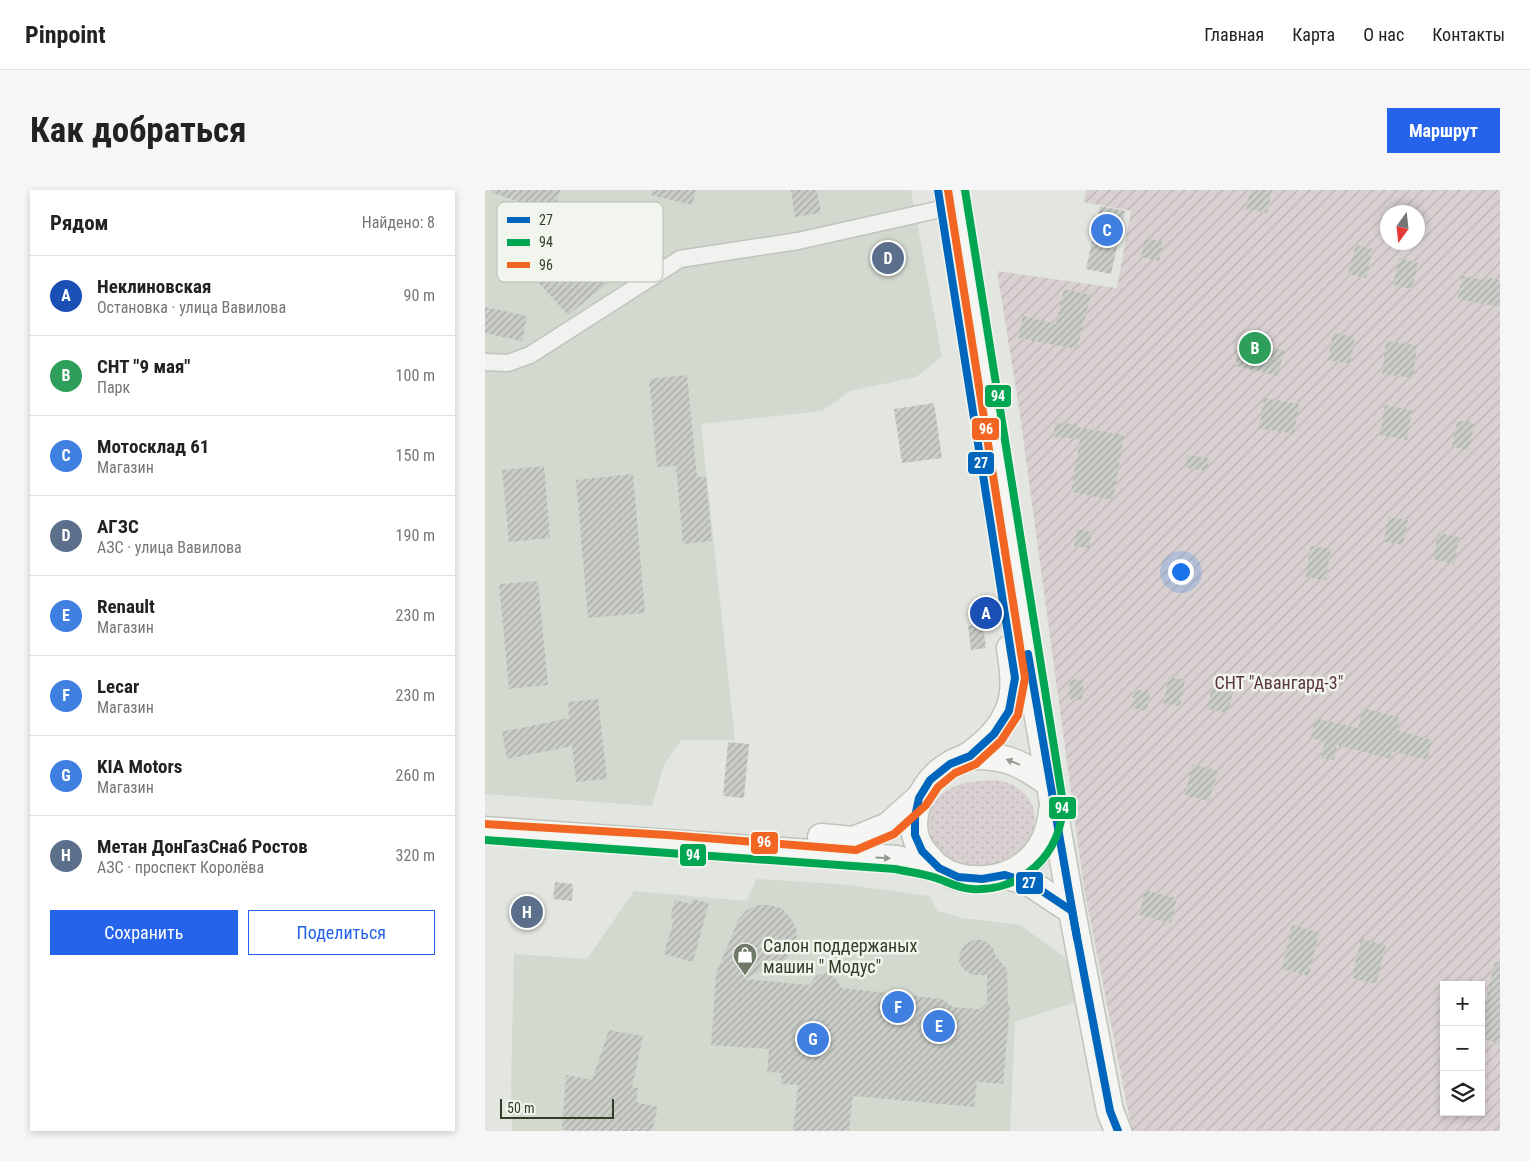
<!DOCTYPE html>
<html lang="ru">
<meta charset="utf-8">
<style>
:root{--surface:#fff;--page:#f6f6f6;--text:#222;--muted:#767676;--line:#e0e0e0;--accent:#2563eb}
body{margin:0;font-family:"Roboto Condensed",sans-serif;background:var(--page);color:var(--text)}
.controls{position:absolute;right:15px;bottom:15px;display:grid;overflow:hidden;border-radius:0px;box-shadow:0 2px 8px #0003}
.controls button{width:45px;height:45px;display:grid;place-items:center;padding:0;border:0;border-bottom:1px solid var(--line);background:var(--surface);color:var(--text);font:25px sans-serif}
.compass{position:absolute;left:895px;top:15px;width:45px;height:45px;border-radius:50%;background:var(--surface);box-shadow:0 2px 8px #0003;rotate:195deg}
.scale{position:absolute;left:15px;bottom:12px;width:114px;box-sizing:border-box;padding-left:5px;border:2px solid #313e27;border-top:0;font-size:14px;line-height:18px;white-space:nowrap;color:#313e27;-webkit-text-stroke:4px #f1f5ed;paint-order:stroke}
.you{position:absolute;left:695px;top:381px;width:18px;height:18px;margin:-12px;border:4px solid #fff;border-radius:50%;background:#1a73e8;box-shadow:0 0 0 8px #1a73e833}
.badge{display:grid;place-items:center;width:32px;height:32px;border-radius:50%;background:var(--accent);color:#fff;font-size:16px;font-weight:700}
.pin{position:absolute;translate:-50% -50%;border:2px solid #fff;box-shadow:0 1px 5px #0006}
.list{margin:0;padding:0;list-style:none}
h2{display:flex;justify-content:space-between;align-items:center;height:65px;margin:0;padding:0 20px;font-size:21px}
h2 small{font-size:16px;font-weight:400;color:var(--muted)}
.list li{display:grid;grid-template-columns:32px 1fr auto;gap:15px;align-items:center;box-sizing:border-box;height:80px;padding:0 20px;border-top:1px solid var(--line)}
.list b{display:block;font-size:19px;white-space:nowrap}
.list p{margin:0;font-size:16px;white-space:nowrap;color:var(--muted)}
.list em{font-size:16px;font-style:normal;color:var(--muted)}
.actions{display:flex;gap:10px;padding:15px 20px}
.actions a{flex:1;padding:11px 0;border:1px solid var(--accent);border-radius:0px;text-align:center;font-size:18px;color:var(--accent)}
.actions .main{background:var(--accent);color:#fff}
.icon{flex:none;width:28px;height:28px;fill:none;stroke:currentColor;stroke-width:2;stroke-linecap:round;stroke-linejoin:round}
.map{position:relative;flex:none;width:1015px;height:941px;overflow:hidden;border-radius:0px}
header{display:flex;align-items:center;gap:30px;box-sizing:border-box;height:70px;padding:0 25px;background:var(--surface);border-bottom:1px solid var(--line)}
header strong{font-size:24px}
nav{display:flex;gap:28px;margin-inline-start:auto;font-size:18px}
.intro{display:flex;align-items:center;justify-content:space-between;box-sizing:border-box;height:120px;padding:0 30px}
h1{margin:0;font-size:35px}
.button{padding:12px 22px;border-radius:0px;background:var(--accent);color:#fff;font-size:18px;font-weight:700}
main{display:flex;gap:30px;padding:0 30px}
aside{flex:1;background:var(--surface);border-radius:0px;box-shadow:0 2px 8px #0003}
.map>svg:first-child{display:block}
.built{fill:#d2d9ce}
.grass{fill:url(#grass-dots)}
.garden{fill:url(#garden-furrows);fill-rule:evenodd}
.building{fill:url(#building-hatch)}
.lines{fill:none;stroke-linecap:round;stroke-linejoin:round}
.minor-casing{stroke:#c1c4be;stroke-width:19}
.primary-casing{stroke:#c0c3bc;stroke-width:29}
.minor{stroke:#f1f2f0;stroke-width:16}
.primary{stroke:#f5f6f4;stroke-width:26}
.bus-1-casing{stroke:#f1f5ed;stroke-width:11}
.bus-2-casing{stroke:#f1f5ed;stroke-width:11}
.bus-3-casing{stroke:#f1f5ed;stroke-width:11}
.bus-1{stroke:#0065bd;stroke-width:8}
.bus-2{stroke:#00a651;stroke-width:8}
.bus-3{stroke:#f26522;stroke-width:8}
.oneway{fill:#939a8e}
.labels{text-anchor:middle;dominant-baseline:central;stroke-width:5;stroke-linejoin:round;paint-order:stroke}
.park-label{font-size:18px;fill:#5a353d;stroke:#f1f5ed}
.poi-label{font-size:18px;fill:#313e27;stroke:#f1f5ed;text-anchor:start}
.key{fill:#f1f5ed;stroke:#b7beb2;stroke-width:1}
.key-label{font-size:14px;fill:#313e27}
.line-badge{stroke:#f1f5ed;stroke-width:2}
.badge-label{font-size:14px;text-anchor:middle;font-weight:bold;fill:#fff}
</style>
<header>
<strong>Pinpoint</strong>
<nav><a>Главная</a><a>Карта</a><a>О нас</a><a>Контакты</a></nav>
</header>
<div class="intro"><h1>Как добраться</h1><a class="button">Маршрут</a></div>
<main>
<aside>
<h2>Рядом<small>Найдено: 8</small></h2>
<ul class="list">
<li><span class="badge" style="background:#1a4fb4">A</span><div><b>Неклиновская</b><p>Остановка · улица Вавилова</p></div><em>90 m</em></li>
<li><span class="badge" style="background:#2e9e5b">B</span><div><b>СНТ &quot;9 мая&quot;</b><p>Парк</p></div><em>100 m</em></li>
<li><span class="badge" style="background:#3f7fe0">C</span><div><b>Мотосклад 61</b><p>Магазин</p></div><em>150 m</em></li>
<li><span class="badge" style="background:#5c6f8a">D</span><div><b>АГЗС</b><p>АЗС · улица Вавилова</p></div><em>190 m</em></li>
<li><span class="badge" style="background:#3f7fe0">E</span><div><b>Renault</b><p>Магазин</p></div><em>230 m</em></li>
<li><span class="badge" style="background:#3f7fe0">F</span><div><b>Lecar</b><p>Магазин</p></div><em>230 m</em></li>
<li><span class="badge" style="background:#3f7fe0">G</span><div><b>KIA Motors</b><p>Магазин</p></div><em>260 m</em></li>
<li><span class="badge" style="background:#5c6f8a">H</span><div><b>Метан ДонГазСнаб Ростов</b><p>АЗС · проспект Королёва</p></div><em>320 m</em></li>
</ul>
<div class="actions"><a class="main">Сохранить</a><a>Поделиться</a></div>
</aside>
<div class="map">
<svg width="1015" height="941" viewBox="0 0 1015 941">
<defs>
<pattern id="grass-dots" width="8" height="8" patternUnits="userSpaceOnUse" patternTransform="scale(1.25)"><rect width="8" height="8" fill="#d9d1d1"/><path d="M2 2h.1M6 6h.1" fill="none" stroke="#bbb4b3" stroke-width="1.8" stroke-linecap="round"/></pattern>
<pattern id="garden-furrows" width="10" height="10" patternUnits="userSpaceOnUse" patternTransform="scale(1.25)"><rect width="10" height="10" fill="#d9d1d1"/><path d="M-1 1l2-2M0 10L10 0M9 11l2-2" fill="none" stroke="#bbb4b3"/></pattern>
<pattern id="building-hatch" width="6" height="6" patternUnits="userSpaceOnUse" patternTransform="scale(1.25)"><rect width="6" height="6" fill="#cbcec8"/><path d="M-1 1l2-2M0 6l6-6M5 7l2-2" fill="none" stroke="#a5a9a2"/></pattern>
</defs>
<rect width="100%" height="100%" fill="#e3e6e0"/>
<g class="built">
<polygon points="0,0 426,0 457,167 431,187 365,201 337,221 216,234 250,550 196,550 179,575 167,616 0,604"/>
<polygon points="271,689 355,694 444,706 453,721 478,728 535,735 589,774 591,812 530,832 525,941 27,941 26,895 29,764 102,769 149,701 262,711"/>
</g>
<path class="grass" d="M511,590C574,599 556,684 488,676C483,676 477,676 473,674C444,665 432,624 457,604C473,591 492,591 511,590Z"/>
<path class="garden" d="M601,0H1015V941H647L599,698L534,218L512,81L632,98L646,21L599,12ZM902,22H932V52H902ZM959,795H996V922H959Z"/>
<g class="building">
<polygon points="7,0 75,0 69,22 7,3"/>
<polygon points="167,0 211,0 207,15 166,5"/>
<polygon points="306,0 332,0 336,23 310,27"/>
<polygon points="765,0 787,0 782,23 761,19"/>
<polygon points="615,16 640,21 626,84 601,79"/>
<polygon points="74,46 150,72 83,125 53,92"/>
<polygon points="660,48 678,52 674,71 656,67"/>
<polygon points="871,55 888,59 881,88 863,84"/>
<polygon points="914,68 933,73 927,99 908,95"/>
<polygon points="977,86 999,90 1000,87 1015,90 1015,117 973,109"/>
<polygon points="579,99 606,105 592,159 533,148 538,126 571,134"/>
<polygon points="0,117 42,126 37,151 0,143"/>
<polygon points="848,143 870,147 865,174 843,170"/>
<polygon points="756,150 799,160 793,186 750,176"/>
<polygon points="901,151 932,155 928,188 897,184"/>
<polygon points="202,185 212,287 221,287 227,351 198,354 191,276 172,277 164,189"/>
<polygon points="779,208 814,214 809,244 774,238"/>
<polygon points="449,213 457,268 417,273 409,219"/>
<polygon points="900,215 927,220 922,250 895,245"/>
<polygon points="983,230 989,235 984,260 967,257 972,232"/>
<polygon points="570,233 592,234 592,237 639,245 628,310 586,302 595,249 569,247"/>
<polygon points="702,265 724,268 722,281 700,278"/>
<polygon points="59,276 65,348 24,352 17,280"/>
<polygon points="148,284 160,423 103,428 91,290"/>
<polygon points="903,327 923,330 918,355 899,352"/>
<polygon points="592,339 607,342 604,358 589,356"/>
<polygon points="953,343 974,347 969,374 948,369"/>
<polygon points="826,356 846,359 841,390 820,387"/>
<polygon points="53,391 63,495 24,499 14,394"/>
<polygon points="498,434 501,458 486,460 483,436"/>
<polygon points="730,484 751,489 743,523 722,519"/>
<polygon points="684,487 700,490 695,516 678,513"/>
<polygon points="585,489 598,490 597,510 584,509"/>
<polygon points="649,499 665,502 662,521 647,518"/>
<polygon points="113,509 122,589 91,592 87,556 22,569 17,542 84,528 83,512"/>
<polygon points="878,518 915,528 912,540 947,550 942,570 907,561 905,569 852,555 849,570 836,568 840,551 826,548 830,528 873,538"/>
<polygon points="243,552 264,554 259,608 238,606"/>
<polygon points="708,574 733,581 724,611 700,605"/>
<polygon points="70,692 88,694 87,711 68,709"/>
<polygon points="660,700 692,708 686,733 654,725"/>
<polygon points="207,709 224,713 208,772 179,764 189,729 185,728 190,710 206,714"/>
<polygon points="32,714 55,716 53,736 31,734"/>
<polygon points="272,715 283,715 296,718 305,727 311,738 312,752 308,762 300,770 260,789 324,795 332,785 341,783 349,787 357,798 457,809 468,817 494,819 502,813 502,785 488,785 482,782 476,776 474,771 475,763 480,754 489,750 497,750 503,753 508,758 510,765 522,780 523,815 525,815 518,894 492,892 489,917 368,906 364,941 308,941 313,895 296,894 297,883 282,882 284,859 226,855 231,784 253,730 262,720"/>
<polygon points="807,735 834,742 824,786 797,779"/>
<polygon points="876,749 901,755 891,794 867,788"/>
<polygon points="1010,772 1015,773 1015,853 996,849 996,833"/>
<polygon points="124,840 158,846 147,897 153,898 151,912 173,917 167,941 85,941 77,939 81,885 107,890"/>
</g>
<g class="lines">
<defs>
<polyline id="minor" points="0,172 23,173 45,165 195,69 313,51 456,19"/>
<g id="primary">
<polyline points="470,0 551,516 587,721 625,921 633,941"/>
<path d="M525,458C528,478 532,502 523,521C516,539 501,553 486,564C480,569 472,570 466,574C442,588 425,616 430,644C432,653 437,661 443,667C447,671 450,676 454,678C478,695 518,692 540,674C557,661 565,641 567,621"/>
<path d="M485,566C521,565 536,573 565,594"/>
<polyline points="0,640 411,669 454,678"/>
<polyline points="336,647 368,650 403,636 434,608"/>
<polyline points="520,685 545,693 587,721"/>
</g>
</defs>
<use href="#minor" class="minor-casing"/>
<use href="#primary" class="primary-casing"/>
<use href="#minor" class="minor"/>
<use href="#primary" class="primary"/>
<defs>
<g id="bus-1">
<polyline points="453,0 530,488 524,521 509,544 485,566 465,574 445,590 434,608 430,627 430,645 437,661 454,678 473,687 497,689 520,685 545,693 587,721 625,921 633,941"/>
<polyline points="543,464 592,748"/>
</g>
<path id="bus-2" d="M0,650L410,679C423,682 437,683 451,688C463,692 473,698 487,699C537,702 577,664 578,613L480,0"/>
<polyline id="bus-3" points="0,634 183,645 371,660 409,644 441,615 453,597 470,583 491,574 516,551 533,525 540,488 463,0"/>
</defs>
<use href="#bus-1" class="bus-1-casing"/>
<use href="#bus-2" class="bus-2-casing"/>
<use href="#bus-3" class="bus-3-casing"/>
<use href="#bus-1" class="bus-1"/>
<use href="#bus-2" class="bus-2"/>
<use href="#bus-3" class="bus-3"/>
</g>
<defs><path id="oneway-solid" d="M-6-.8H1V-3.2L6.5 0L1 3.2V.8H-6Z" transform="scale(1.25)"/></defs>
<g class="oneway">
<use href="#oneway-solid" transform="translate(528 572) rotate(-158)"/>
<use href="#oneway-solid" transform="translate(398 668) rotate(3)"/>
</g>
<defs>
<symbol id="shop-pin" viewBox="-11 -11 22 30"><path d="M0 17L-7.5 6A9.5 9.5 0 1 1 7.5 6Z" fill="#6f7968" stroke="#f1f5ed"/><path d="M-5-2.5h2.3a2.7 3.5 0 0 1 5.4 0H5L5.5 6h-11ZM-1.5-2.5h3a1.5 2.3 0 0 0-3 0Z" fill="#fff"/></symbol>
</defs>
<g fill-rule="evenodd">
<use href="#shop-pin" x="246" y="751" width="28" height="38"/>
</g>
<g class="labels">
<g class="park-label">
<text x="794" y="492">СНТ "Авангард-3"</text>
</g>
<g class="poi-label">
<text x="278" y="755">Салон поддержаных<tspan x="278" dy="21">машин " Модус"</tspan></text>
</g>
</g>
<rect x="12" y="12" width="166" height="80" rx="8" class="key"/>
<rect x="22" y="27" width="23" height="6" fill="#0065bd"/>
<rect x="22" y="49" width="23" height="7" fill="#00a651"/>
<rect x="22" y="72" width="23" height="6" fill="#f26522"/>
<g class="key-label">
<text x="54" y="35">27</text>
<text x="54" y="57">94</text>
<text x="54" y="80">96</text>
</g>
<g class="line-badge">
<rect x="499" y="194" width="28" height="24" rx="5" fill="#00a651"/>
<rect x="486" y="227" width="29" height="24" rx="5" fill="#f26522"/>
<rect x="482" y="261" width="28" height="24" rx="5" fill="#0065bd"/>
<rect x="563" y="606" width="29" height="24" rx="5" fill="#00a651"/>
<rect x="265" y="641" width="29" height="24" rx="5" fill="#f26522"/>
<rect x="194" y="653" width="28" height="24" rx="5" fill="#00a651"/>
<rect x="530" y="681" width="29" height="24" rx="5" fill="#0065bd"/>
</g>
<g class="badge-label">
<text x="513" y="211">94</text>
<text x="501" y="244">96</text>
<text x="496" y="278">27</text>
<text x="577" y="623">94</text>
<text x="279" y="657">96</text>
<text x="208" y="670">94</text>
<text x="544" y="698">27</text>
</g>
</svg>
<div class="controls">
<button>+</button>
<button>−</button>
<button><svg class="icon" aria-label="layers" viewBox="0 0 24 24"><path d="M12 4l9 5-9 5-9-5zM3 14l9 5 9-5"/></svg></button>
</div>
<svg class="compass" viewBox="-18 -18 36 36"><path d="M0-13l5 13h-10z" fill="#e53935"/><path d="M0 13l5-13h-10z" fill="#767676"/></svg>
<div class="scale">50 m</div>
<div class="you"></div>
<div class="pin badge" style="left:501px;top:423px;background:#1a4fb4">A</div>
<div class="pin badge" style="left:770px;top:158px;background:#2e9e5b">B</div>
<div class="pin badge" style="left:622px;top:40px;background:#3f7fe0">C</div>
<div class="pin badge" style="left:403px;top:68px;background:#5c6f8a">D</div>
<div class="pin badge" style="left:454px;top:836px;background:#3f7fe0">E</div>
<div class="pin badge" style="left:413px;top:817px;background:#3f7fe0">F</div>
<div class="pin badge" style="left:328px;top:849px;background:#3f7fe0">G</div>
<div class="pin badge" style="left:42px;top:722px;background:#5c6f8a">H</div>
</div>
</main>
